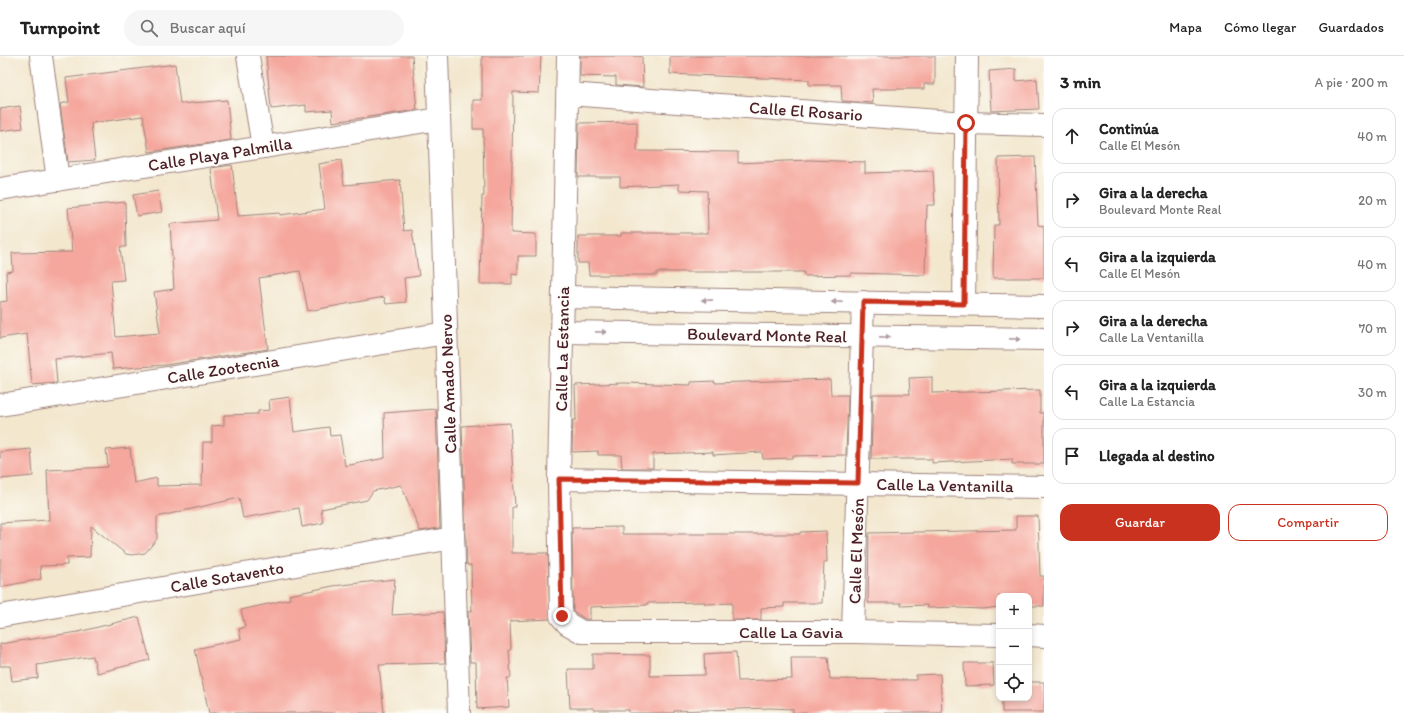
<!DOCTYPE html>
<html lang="es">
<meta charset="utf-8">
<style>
:root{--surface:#fff;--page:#f6f6f6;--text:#222;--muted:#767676;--line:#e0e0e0;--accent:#c8321e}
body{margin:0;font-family:Itim,sans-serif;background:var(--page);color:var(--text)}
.controls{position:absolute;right:12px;bottom:12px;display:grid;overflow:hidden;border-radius:8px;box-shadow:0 2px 6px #0003}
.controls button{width:36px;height:36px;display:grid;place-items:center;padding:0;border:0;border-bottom:1px solid var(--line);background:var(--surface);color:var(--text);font:20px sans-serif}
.stop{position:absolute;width:12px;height:12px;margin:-9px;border:3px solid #c8321e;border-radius:50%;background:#fff}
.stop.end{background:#c8321e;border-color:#fff;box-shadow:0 1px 4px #0008}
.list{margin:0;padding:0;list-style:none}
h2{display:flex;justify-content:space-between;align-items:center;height:52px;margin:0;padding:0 16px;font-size:17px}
h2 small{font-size:13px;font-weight:400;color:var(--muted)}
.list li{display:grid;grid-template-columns:26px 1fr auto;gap:12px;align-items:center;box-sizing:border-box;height:56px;margin:0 8px 8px;padding:0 8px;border:1px solid var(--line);border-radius:12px}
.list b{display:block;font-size:15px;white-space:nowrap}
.list p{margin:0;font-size:13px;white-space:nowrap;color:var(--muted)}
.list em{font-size:13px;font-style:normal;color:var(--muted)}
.actions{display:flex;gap:8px;padding:12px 16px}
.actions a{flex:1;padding:9px 0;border:1px solid var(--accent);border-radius:12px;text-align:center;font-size:14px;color:var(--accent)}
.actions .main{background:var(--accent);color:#fff}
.icon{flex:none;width:22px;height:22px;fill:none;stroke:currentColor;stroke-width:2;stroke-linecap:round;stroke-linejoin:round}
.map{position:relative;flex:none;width:1044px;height:657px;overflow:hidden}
header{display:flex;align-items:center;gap:24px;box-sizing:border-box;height:56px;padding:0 20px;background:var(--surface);border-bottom:1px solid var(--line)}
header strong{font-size:19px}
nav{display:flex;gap:22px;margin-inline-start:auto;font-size:14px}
.search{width:280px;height:36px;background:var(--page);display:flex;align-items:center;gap:10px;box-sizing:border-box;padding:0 14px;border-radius:22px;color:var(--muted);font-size:15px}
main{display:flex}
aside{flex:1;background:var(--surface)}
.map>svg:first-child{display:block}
.building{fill:#f5a79d}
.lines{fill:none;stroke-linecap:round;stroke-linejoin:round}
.street-casing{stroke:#9e837c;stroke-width:24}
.street{stroke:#fff;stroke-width:22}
.oneway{fill:#ae9aa0}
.route{stroke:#c8321e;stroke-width:5}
.labels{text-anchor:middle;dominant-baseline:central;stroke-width:4;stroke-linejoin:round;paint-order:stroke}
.street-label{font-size:17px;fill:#4a1f2b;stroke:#fdfcf7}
</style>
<header>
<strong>Turnpoint</strong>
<div class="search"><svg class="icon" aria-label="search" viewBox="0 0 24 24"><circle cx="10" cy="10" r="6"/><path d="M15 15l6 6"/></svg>Buscar aquí</div>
<nav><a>Mapa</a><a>Cómo llegar</a><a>Guardados</a></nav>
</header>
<main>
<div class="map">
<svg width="1044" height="657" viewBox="0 0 1044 657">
<rect width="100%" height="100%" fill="#fdfcf7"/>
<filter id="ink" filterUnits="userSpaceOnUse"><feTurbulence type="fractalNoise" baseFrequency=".025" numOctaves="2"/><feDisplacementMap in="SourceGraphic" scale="8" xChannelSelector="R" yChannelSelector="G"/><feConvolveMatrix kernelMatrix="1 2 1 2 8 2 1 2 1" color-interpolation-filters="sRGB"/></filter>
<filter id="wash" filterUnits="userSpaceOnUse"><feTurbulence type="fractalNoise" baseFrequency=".012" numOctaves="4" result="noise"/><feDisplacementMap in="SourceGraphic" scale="16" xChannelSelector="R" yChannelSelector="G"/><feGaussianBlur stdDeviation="0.9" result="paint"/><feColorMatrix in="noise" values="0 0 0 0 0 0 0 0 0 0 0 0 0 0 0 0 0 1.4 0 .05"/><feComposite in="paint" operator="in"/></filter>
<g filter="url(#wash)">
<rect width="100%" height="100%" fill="#f3e7ce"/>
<g id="blocks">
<g class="building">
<polygon points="266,0 412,0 417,54 333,66 332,54 306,56 306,49 271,53"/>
<polygon points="482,0 541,0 539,37 513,36 511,177 536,178 536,200 518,200 518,219 512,218 512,228 480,228 482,140 484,140 483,73 473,73 473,44 482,44"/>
<polygon points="580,0 642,0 643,31 616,29 616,21 580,20"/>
<polygon points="670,0 935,0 935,28 924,28 924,33 872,33 873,47 842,45 841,29 809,29 809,24 670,18"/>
<polygon points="175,8 180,48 227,44 231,84 149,96 143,60 91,67 95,104 68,106 60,48 69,46 66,22"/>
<polygon points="1016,13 1016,25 1037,23 1039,53 991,55 989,15"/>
<polygon points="20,50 23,72 0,75 0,53"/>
<polygon points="637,66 637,95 738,96 738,107 809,104 865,106 865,117 933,115 935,149 927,149 925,219 851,217 851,219 804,220 804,216 657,216 657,219 589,219 588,207 578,207 578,180 621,180 621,177 708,177 707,135 679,134 679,128 620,131 620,121 578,121 579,67"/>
<polygon points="1035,101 1038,169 1044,170 1044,222 993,222 994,169 999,169 998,102"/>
<polygon points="341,104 344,129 400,124 404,175 412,174 419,220 404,222 406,246 386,248 384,241 308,255 300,215 259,222 268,293 165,309 113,313 111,297 55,303 57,327 32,329 27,278 0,282 0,246 7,245 6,216 13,215 12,197 72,196 68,152 125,146 126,191 120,191 124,224 111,225 116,281 160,277 154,236 174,233 170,168 217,164 211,112 232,109 238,160 280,157 280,159 325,153 319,108"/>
<polygon points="158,135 162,156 137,160 133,139"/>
<polygon points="932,321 932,337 1040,334 1040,357 1044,357 1044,408 1012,408 1012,403 932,407 932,403 871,403 873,338 910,338 909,322"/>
<polygon points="830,323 831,339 848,339 846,399 792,400 792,402 763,403 762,396 713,399 713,396 653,398 653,412 622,412 621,399 598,399 598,395 572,396 573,364 576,364 575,329 623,327 691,329 691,326 715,325 715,327"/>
<polygon points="290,341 294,376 329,371 330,380 340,379 345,410 385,402 384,357 436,353 440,472 420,475 401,429 373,435 367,444 321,453 323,467 302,471 299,452 243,462 239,442 157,461 157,483 145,497 132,499 126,498 91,470 90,501 67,502 67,509 40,510 41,523 0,531 0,467 49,464 47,414 108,411 106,394 130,392 134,427 157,422 157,430 202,429 203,386 212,386 212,370 224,369 224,359 258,358 258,355 270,354 269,344"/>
<polygon points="510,367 515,451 512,451 512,497 548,497 550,563 510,565 511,594 509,594 511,622 507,622 509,651 477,653 476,606 470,606 468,555 472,555 471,509 467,509 462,370"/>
<polygon points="31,393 33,420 0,423 0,396"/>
<polygon points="1016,460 1038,460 1040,520 1044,520 1044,550 1029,550 1029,540 999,540 999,551 982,553 958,552 958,551 928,552 927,549 901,550 901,547 868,547 869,477 1016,474"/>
<polygon points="622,471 622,478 800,478 800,476 826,475 827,506 824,506 822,547 784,547 784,551 761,552 761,564 732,564 732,547 705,548 705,546 647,547 647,549 590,551 590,563 585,563 573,555 572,472"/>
<polygon points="395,523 392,559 443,556 445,607 379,609 384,657 209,657 195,593 241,583 239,573 245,571 241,554 290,543 289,539 333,530"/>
<polygon points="139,561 150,604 97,617 93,600 37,609 38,622 12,625 10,610 0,610 0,588 78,576"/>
<polygon points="736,596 738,625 792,623 791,601 828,601 830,623 916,624 916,619 940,618 942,657 793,657 793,653 771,652 674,655 674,657 629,657 629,654 594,654 594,652 570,652 568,613 593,613 593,598 650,599 650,620 705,619 704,598"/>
<polygon points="964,607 993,607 994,629 965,630"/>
<polygon points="1029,626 1044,626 1044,656 1002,656 1002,642 1029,642"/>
</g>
</g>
</g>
<g filter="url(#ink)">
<use href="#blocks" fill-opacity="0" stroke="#9e837c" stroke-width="1"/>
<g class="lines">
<defs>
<g id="street">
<polyline points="41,0 58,124"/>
<polyline points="248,0 263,91"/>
<polyline points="437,0 459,657"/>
<polyline points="568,0 559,423 561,560 568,568 582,576 853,576 999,579"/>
<polyline points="568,38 966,67 1044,69"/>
<polyline points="0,133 439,63"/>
<polyline points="563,241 1044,250"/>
<polyline points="964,248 967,0"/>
<polyline points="562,276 1044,283"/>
<polyline points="0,349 446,277"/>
<polyline points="559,423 1044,431"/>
<polyline points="0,560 453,482"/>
<polyline points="853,576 863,246"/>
<polyline points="1029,579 1044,580"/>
</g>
</defs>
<use href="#street" class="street-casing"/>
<use href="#street" class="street"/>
</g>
<defs><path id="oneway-solid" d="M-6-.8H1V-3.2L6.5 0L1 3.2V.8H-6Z"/></defs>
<g class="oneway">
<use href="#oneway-solid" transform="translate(707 244) rotate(-179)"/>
<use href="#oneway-solid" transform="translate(837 246) rotate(-179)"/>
<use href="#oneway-solid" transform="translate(601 276) rotate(1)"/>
<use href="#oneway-solid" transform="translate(885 281) rotate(1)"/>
<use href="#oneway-solid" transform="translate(1015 283) rotate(1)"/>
</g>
</g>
<g class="lines" filter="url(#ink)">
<polyline class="route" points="562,560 559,423 858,427 863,246 964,248 966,67"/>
</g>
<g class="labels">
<g class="street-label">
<text transform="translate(806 55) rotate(4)">Calle El Rosario</text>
<text transform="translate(220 98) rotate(-9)">Calle Playa Palmilla</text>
<text transform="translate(767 279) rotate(1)">Boulevard Monte Real</text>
<text transform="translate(562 293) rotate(-89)">Calle La Estancia</text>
<text transform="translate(223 313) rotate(-9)">Calle Zootecnia</text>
<text transform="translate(448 328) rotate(-92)">Calle Amado Nervo</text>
<text transform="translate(945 429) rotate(1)">Calle La Ventanilla</text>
<text transform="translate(856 495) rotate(-88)">Calle El Mesón</text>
<text transform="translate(227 521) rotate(-10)">Calle Sotavento</text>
<text x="791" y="576">Calle La Gavia</text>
</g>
</g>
</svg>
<div class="controls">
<button>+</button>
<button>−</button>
<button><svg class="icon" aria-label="locate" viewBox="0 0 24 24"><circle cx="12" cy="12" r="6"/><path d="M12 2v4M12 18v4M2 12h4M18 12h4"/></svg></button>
</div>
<div class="stop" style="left:966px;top:67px"></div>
<div class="stop end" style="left:562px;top:560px"></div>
</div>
<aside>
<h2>3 min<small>A pie · 200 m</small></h2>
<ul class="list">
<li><svg class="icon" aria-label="ahead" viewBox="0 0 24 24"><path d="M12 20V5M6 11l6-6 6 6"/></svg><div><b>Continúa</b><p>Calle El Mesón</p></div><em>40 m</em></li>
<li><svg class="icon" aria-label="right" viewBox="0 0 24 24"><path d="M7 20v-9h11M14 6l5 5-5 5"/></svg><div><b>Gira a la derecha</b><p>Boulevard Monte Real</p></div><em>20 m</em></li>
<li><svg class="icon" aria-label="left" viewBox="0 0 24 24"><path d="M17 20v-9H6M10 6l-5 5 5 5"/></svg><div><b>Gira a la izquierda</b><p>Calle El Mesón</p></div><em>40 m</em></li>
<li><svg class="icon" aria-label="right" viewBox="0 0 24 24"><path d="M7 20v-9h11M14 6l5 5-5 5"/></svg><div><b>Gira a la derecha</b><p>Calle La Ventanilla</p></div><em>70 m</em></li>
<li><svg class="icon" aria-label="left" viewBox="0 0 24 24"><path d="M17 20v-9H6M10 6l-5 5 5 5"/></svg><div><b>Gira a la izquierda</b><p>Calle La Estancia</p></div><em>30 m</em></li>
<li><svg class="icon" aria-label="arrive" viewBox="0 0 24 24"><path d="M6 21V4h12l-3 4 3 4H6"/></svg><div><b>Llegada al destino</b></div></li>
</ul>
<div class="actions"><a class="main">Guardar</a><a>Compartir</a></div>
</aside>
</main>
